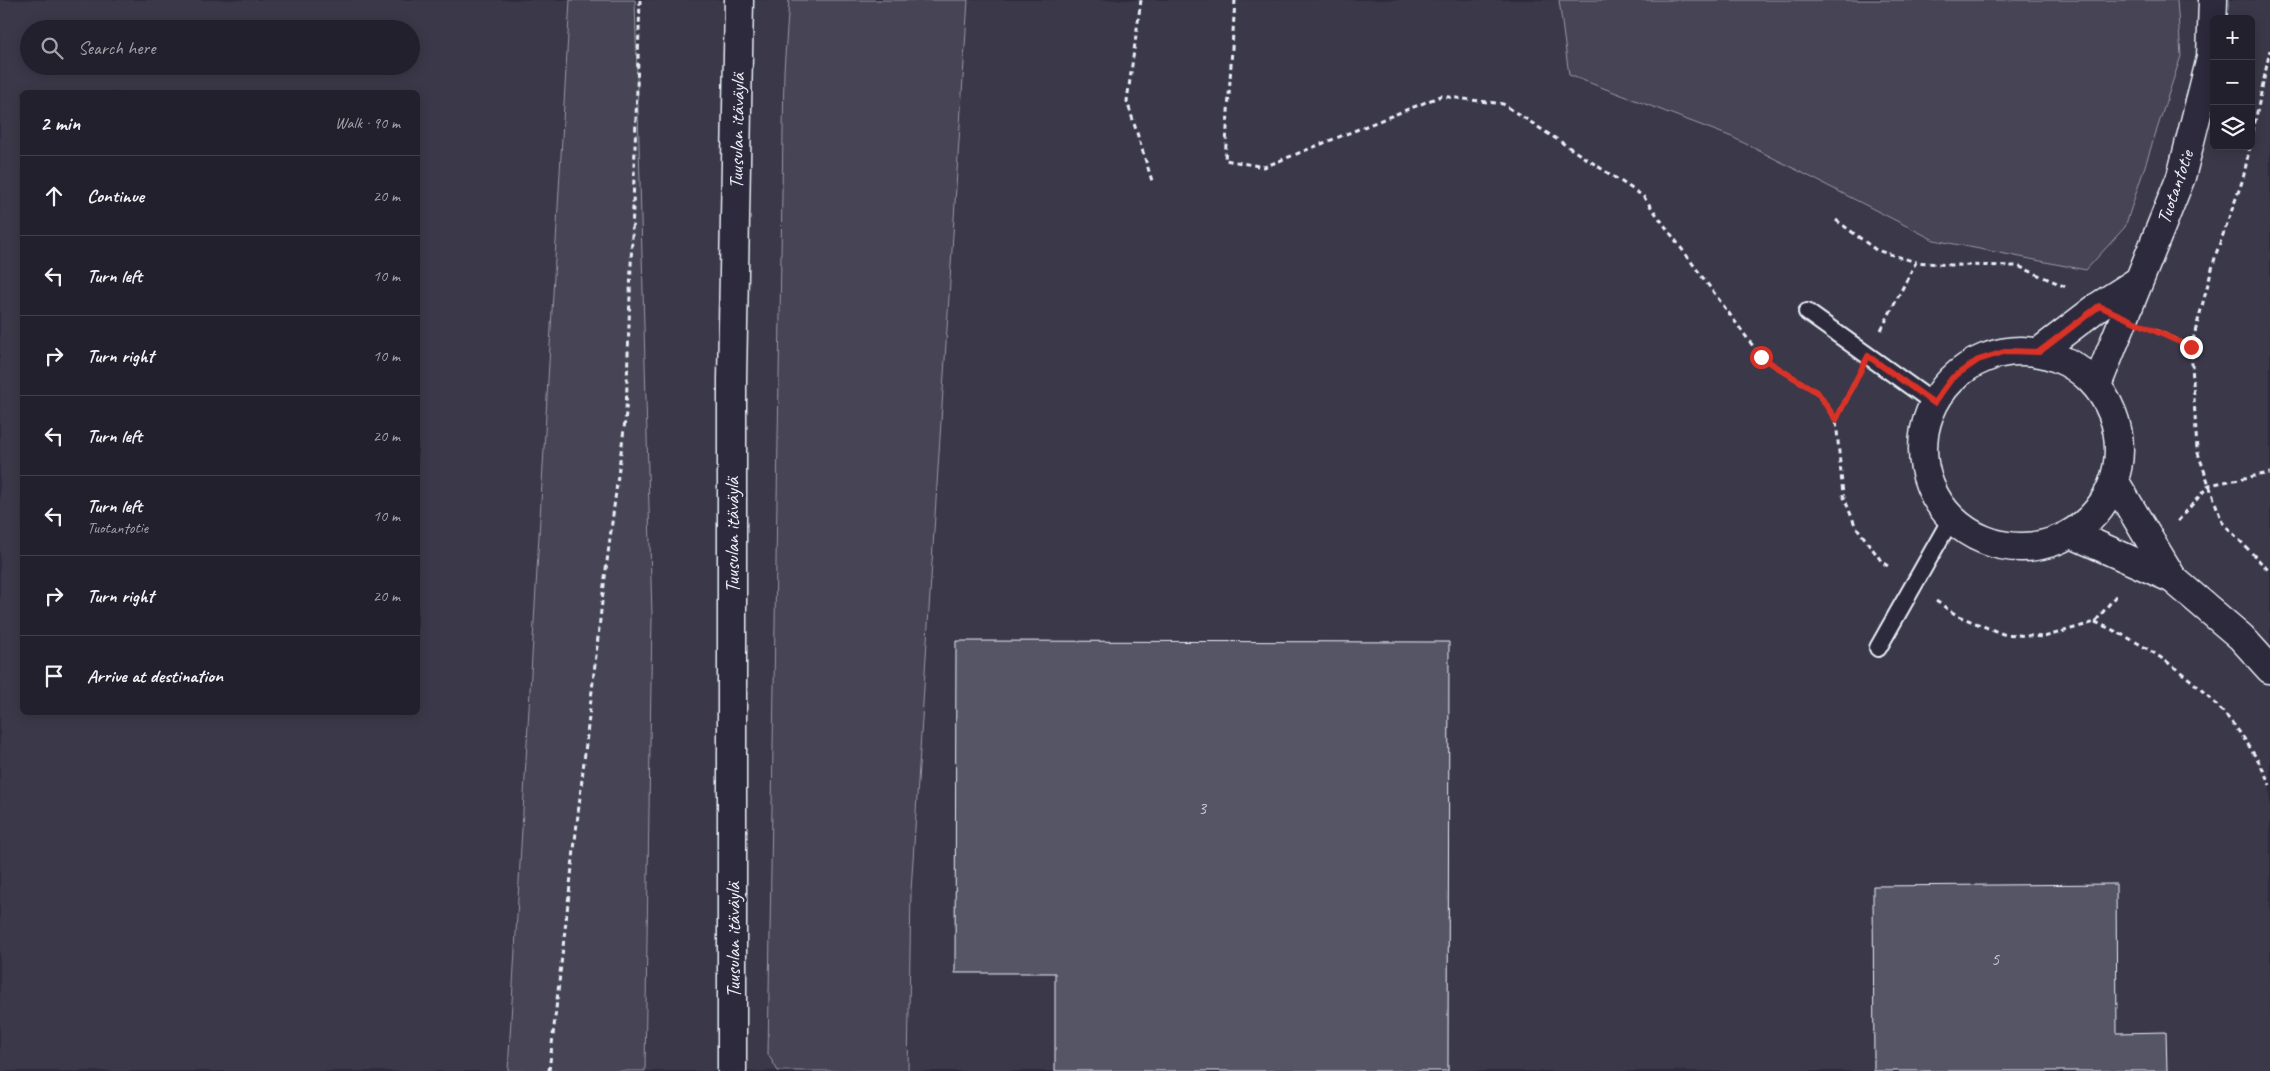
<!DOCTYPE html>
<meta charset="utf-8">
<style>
:root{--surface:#23202e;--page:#2b2836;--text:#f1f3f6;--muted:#a3a3aa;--line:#403e4a}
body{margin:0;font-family:Caveat,sans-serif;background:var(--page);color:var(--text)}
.controls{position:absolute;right:15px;top:15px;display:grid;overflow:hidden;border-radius:8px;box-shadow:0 2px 12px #0003}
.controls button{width:45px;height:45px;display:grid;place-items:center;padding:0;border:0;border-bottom:1px solid var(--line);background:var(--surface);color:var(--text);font:25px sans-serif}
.stop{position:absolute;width:15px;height:15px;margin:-11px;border:4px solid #d93025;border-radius:50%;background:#fff}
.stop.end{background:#d93025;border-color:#fff;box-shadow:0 1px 5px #0008}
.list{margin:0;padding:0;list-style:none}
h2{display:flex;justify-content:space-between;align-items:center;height:65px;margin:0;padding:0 20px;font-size:21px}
h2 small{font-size:16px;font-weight:400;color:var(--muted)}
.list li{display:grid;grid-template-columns:32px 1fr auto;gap:15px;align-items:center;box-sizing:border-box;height:80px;padding:0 20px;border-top:1px solid var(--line)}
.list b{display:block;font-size:19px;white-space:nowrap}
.list p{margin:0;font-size:16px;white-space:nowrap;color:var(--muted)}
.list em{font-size:16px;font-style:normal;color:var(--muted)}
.icon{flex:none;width:28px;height:28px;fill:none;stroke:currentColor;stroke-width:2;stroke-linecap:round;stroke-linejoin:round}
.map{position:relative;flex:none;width:2270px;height:1071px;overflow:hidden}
.search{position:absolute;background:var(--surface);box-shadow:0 2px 12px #0003;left:20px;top:20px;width:400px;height:55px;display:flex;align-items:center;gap:12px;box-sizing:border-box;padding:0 18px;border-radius:28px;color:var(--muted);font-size:19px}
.panel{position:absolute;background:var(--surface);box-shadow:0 2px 12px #0003;left:20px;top:90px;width:400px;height:625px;border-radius:8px}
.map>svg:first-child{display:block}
.built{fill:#3b3749;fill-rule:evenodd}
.green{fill:#464455;stroke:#979aa6}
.building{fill:#575565;stroke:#e8f1f8}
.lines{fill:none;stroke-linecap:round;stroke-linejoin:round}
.lane-casing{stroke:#e8f1f8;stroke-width:20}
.street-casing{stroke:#e8f1f8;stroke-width:31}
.secondary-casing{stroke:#e8f1f8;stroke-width:31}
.primary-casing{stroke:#e8f1f8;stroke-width:31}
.path{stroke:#e8f1f8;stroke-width:3;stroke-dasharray:5 4;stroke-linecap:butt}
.lane{stroke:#2f2a3d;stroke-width:16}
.street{stroke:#2f2a3d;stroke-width:28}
.secondary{stroke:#2f2a3d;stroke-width:28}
.primary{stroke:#2f2a3d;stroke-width:28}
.route{stroke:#d93025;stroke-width:6}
.labels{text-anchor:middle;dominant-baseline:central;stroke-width:5;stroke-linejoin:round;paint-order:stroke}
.number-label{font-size:18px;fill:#c4cad3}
.street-label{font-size:20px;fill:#e8f1f8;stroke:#2f2a3d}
</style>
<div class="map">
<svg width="2270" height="1071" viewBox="0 0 2270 1071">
<rect width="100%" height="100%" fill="#2f2a3d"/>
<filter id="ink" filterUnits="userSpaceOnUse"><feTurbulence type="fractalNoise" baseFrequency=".02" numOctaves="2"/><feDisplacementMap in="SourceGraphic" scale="10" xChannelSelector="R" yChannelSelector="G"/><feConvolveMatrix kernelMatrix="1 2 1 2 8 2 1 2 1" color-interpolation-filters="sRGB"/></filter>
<g filter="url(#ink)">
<path class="built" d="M0,0H2270V1071H0ZM2214,19H2251V146H2214ZM29,29H411V66H29ZM22,92H418V712H22Z"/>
<g class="green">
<polygon points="570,0 635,0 652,616 645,1071 508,1071"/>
<polygon points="789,0 968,0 911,891 908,1071 778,1071 768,1054 784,70"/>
<polygon points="1559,0 2177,0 2181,56 2125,227 2086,270 1934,240 1732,137 1569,75"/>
</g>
<g class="building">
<polygon points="956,641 1449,642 1448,1071 1055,1071 1055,973 955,973"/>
<polygon points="2116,884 2117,1033 2166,1032 2167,1071 1874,1071 1873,886"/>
</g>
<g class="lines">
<defs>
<g id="lane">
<polyline points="1807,312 1934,403"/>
<polyline points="1878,648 1951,519"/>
</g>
<g id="street">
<polyline points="2115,482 2173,579"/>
<polyline points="2072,534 2173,579 2241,637 2270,669"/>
</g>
<g id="secondary">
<circle cx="2021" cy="449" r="98"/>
<polyline points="2039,352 2099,306 2138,281"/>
<polyline points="2097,385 2181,177 2211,58 2213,0"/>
</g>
<polyline id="primary" points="732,1071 732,380 739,0"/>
</defs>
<use href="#lane" class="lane-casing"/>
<use href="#street" class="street-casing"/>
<use href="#secondary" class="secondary-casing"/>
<use href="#primary" class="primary-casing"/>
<g class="path">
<polyline points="1141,0 1127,101 1153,184"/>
<polyline points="1235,0 1225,160 1264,167 1441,96 1503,104 1643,196 1761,357 1818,393 1836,420"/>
<polyline points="2251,141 2270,50"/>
<polyline points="2250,146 2243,179 2216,254 2191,347 2197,450 2222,522 2270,572"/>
<polyline points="1836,220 1876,250 1916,262"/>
<polyline points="1881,330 1916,262 1950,265 2018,266 2066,287"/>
<polyline points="2155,330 2191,347"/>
<polyline points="1855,382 1836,420 1843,495 1855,525 1882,562 1891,568"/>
<polyline points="2178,521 2209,485 2270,473"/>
<polyline points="1936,601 1958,616 2003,634 2044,637 2095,622 2118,593"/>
<path d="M2095,622C2169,653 2237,709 2270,785"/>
<polyline points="549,1071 603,593 626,413 640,0"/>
</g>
<use href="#lane" class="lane"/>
<use href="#street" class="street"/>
<use href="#secondary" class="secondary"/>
<use href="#primary" class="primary"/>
</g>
</g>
<g class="lines" filter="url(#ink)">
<polyline class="route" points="1761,357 1818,393 1836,420 1868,356 1934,403 1952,378 1978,360 2007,351 2039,352 2099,306 2191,347"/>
</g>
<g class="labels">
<g class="number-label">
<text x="1202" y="808">3</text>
<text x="1995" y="959">5</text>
</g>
<g class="street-label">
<text transform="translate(737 131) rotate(-89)">Tuusulan itäväylä</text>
<text transform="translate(2175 187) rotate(-71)">Tuotantotie</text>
<text transform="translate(732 535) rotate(-90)">Tuusulan itäväylä</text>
<text transform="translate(733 940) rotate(-90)">Tuusulan itäväylä</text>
</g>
</g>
</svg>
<div class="controls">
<button>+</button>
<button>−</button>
<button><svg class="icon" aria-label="layers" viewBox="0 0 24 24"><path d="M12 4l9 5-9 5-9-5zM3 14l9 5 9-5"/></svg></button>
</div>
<div class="stop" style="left:1761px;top:357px"></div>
<div class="stop end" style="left:2191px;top:347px"></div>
<div class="search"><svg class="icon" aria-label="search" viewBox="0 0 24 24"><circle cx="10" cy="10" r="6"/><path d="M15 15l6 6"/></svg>Search here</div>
<section class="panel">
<h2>2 min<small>Walk · 90 m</small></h2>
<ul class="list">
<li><svg class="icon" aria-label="ahead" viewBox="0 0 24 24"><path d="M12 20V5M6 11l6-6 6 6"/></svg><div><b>Continue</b></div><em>20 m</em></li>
<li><svg class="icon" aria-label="left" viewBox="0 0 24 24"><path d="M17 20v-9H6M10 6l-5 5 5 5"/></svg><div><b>Turn left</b></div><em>10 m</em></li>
<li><svg class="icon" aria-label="right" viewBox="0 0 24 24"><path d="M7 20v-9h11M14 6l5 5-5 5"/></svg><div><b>Turn right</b></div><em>10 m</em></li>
<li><svg class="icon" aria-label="left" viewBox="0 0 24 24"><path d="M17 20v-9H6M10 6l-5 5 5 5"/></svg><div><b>Turn left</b></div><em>20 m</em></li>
<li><svg class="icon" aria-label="left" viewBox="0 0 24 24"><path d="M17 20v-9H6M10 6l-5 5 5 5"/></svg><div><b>Turn left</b><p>Tuotantotie</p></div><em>10 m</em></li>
<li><svg class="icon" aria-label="right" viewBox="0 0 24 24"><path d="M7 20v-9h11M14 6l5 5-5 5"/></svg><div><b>Turn right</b></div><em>20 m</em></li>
<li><svg class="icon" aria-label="arrive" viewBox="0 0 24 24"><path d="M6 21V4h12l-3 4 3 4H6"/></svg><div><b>Arrive at destination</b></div></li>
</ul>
</section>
</div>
